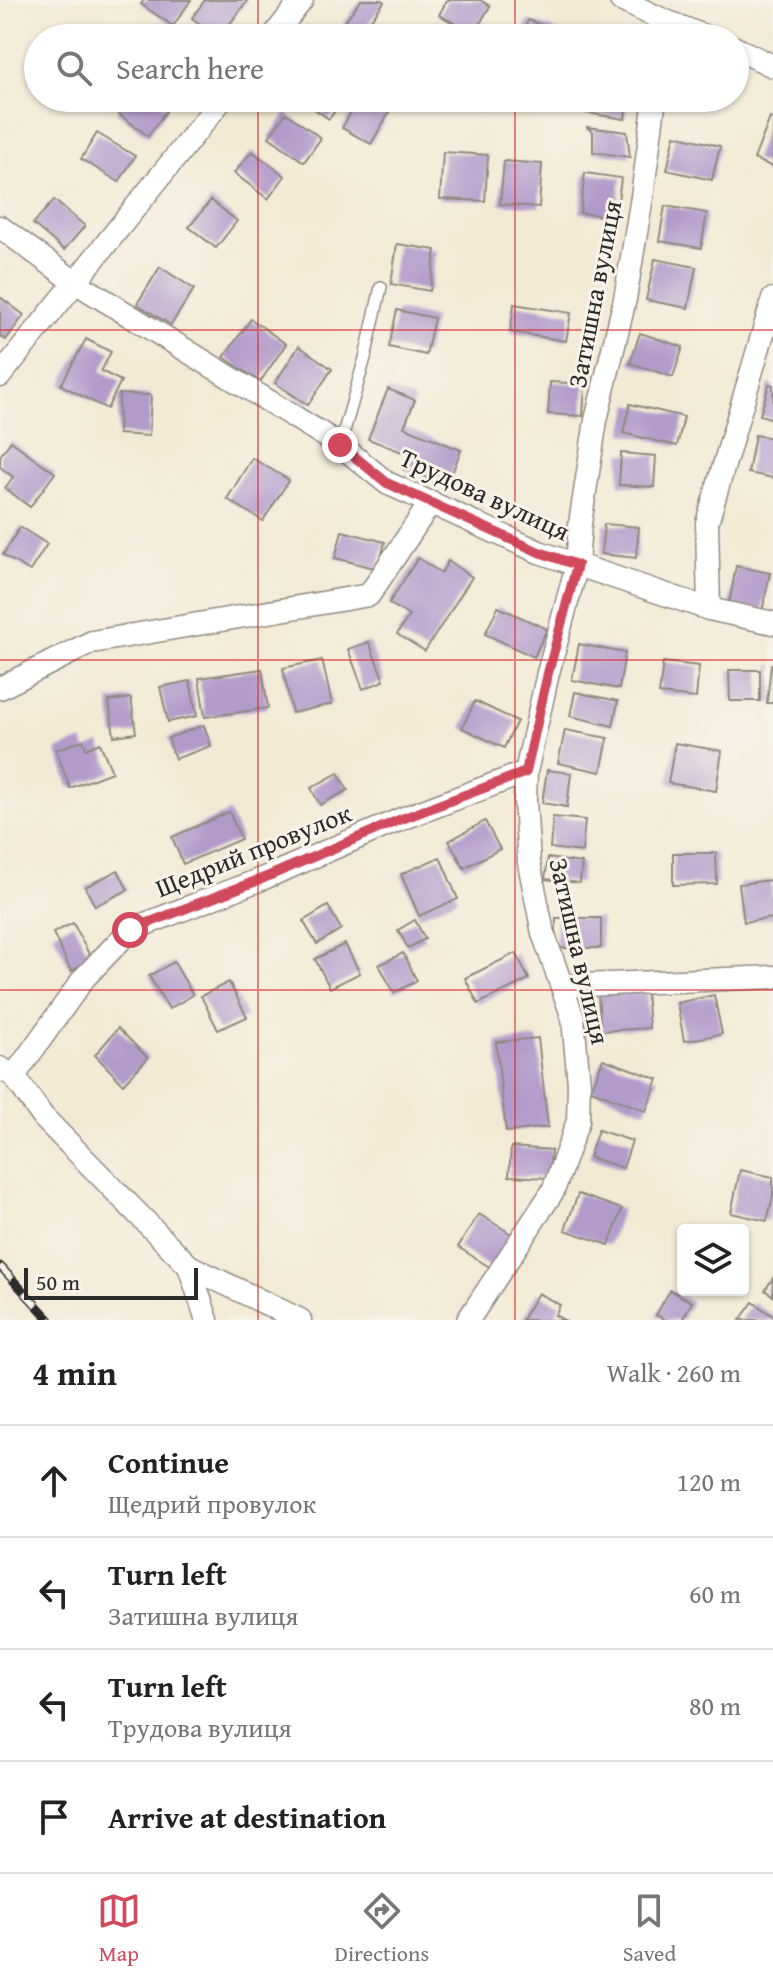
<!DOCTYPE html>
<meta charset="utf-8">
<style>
:root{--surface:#fff;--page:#f6f6f6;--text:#222;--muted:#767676;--line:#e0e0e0;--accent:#d1495b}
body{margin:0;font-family:"Gentium Book Plus",serif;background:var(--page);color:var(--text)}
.controls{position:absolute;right:24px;bottom:24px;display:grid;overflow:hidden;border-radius:8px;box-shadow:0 2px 6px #0004}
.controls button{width:72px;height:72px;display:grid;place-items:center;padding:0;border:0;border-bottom:2px solid var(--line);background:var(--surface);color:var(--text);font:40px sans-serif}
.scale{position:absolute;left:24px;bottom:20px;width:174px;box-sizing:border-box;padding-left:8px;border:4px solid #2b2b2b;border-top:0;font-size:22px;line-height:28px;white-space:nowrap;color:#2b2b2b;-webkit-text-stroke:6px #f7f3e8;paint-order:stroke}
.stop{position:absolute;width:24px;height:24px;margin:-18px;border:6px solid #d1495b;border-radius:50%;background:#fff}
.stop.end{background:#d1495b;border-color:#fff;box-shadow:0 2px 8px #0008}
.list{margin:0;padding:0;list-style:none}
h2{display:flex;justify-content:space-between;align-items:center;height:104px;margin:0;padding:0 32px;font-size:34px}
h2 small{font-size:26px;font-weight:400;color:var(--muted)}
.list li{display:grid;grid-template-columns:52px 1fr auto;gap:24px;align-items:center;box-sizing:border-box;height:112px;padding:0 32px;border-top:2px solid var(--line)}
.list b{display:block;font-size:30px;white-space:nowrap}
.list p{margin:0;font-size:26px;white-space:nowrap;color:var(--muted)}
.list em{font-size:26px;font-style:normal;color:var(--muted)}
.icon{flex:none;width:44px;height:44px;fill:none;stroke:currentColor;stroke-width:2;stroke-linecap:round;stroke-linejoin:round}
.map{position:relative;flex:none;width:773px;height:1320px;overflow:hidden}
.search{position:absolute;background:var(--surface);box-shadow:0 2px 6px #0004;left:24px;right:24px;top:24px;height:88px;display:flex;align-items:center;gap:20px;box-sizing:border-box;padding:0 28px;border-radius:44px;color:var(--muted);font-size:30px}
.sheet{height:552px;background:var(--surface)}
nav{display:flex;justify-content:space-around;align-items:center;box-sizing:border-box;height:112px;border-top:2px solid var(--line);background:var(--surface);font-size:22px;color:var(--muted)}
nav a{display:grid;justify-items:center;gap:4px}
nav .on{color:var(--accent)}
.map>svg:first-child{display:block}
.building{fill:#b29acb}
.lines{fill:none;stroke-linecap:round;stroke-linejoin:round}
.service-casing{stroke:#8f8a80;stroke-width:14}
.minor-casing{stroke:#8f8a80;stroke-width:25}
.service{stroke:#fff;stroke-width:11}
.minor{stroke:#fff;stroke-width:22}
.rail-casing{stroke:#2b2b2b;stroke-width:9}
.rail{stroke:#f7f3e8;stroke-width:6;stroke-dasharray:18;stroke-linecap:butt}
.route{stroke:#d1495b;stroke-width:10}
.grid{fill:none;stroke:#d62828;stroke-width:2;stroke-opacity:0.55}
.labels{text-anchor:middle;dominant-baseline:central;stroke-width:6;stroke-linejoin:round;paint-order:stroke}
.street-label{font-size:26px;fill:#2b2b2b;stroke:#f7f3e8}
</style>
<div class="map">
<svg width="773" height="1320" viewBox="0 0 773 1320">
<rect width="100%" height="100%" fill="#f7f3e8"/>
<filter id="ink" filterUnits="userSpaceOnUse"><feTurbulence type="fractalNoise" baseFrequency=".0125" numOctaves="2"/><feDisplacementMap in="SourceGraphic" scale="16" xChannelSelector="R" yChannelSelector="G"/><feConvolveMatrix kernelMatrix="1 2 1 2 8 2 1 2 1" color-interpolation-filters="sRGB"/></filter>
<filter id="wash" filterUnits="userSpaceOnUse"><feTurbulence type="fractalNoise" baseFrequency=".006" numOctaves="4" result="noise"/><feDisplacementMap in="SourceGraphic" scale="32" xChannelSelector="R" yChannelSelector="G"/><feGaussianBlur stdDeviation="1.8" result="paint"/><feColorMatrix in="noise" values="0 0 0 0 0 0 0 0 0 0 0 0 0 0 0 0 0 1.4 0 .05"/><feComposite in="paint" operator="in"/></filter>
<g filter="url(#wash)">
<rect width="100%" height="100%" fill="#f3ead5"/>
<g id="blocks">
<g class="building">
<polygon points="144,0 191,0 173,26 141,4"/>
<polygon points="205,0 245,0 247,1 219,38 192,18"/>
<polygon points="361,0 382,0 384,2 358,37 342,25"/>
<polygon points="447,0 480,0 490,6 474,34 439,15"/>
<polygon points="528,20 561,32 558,38 521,38"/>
<polygon points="126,98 153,98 168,108 148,136 116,112"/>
<polygon points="299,98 344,98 329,119"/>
<polygon points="359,98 389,113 371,144 342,128"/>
<polygon points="589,98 628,98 625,119 586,113"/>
<polygon points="286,113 321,138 304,162 269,137"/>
<polygon points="770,118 773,119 773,167 754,159"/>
<polygon points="586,127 627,132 630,157 593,152 593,132"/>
<polygon points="97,133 135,156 119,182 81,159"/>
<polygon points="675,135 720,146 712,180 667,170"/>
<polygon points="252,151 285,176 268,199 234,173"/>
<polygon points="443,152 488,155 485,201 440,199"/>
<polygon points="504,161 542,164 539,207 500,204"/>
<polygon points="585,173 621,178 616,217 580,213"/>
<polygon points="54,200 85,226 64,250 33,224"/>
<polygon points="211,200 237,221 216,248 189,227"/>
<polygon points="665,206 707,213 701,248 659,241"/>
<polygon points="397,244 436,250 430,291 391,284"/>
<polygon points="655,259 696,267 688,308 646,300"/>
<polygon points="160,267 194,289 171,325 137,304"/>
<polygon points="0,297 24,315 6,340 0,336"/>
<polygon points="514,304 571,313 566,341 510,332"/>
<polygon points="397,310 434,318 426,355 389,347"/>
<polygon points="251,319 286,344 260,382 224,357"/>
<polygon points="640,333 683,347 673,377 630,363"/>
<polygon points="86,339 111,352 101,371 121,381 107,409 61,385"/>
<polygon points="299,346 332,369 308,405 275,383"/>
<polygon points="550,382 585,384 583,416 548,414"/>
<polygon points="769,384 773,385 773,419 760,415"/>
<polygon points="388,389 415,400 404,427 461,450 447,486 404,469 410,455 368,439"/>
<polygon points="119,394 151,395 149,436 118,434"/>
<polygon points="630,404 684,417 677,446 623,433"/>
<polygon points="755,435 773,438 773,478 748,473"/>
<polygon points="11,441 55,473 30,507 5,488 13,477 0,467 0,456"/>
<polygon points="621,453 656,456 654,487 619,485"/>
<polygon points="252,458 289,480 263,521 227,499"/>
<polygon points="604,524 639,527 636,558 601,554"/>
<polygon points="20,527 47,544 30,571 3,555"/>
<polygon points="342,531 385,542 378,569 335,558"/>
<polygon points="418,558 441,573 448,561 472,577 425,651 397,634 409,616 389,603"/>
<polygon points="736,566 770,573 762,612 729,605"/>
<polygon points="498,607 547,629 534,657 485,634"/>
<polygon points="369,642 384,681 363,689 348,649"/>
<polygon points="579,644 625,653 619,689 572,680"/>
<polygon points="322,660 332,704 292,713 283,668"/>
<polygon points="663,662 699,666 696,698 659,694"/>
<polygon points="771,664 773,664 773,703 767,703"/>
<polygon points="262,669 268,708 205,717 199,678"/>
<polygon points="729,670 760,670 760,701 730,701"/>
<polygon points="190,681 197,716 168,722 160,687"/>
<polygon points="575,692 618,701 613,726 570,716"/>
<polygon points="131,698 136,733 114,736 109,701"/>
<polygon points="475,701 517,721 504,748 462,728"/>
<polygon points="204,725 211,746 175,759 168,738"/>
<polygon points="565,730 608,738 601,772 558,763"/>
<polygon points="83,740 86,749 100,743 112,772 70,788 56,750"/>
<polygon points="675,743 722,751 716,791 668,783"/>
<polygon points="547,770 571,773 567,807 542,803"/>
<polygon points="338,773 348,790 320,805 311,788"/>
<polygon points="229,812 241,839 183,864 172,837"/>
<polygon points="553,817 585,820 582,852 550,848"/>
<polygon points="485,821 500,849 464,868 449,841"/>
<polygon points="673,853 716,853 717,884 673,885"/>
<polygon points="440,857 458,899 419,916 401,874"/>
<polygon points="548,858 582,863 580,883 545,879"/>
<polygon points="118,870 128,890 95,906 85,887"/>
<polygon points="771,880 773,918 744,922 739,884"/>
<polygon points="328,906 341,929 317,944 303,921"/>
<rect x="556" y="918" width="45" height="30"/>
<polygon points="415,920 425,939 408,948 398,930"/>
<polygon points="73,923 92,960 71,971 53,933"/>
<polygon points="345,944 360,973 330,988 315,959"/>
<polygon points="403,953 417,981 394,993 379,965"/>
<polygon points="516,953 529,979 478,1004 465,978"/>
<polygon points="174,962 193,995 169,1009 149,976"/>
<polygon points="229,982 247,1017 218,1030 201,996"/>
<polygon points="646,991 649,1028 601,1031 598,995"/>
<polygon points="714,995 722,1034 684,1041 677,1003"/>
<polygon points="118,1028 148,1058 123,1084 95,1055"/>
<polygon points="538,1038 548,1127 506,1132 496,1042"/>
<polygon points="603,1059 658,1079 646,1111 591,1090"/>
<polygon points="598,1130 632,1141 623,1168 589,1157"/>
<polygon points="511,1147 551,1150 549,1178 509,1176"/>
<polygon points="740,1170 773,1177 773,1196 767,1221 731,1213"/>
<polygon points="578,1194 622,1209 609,1245 565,1230"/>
<polygon points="479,1214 513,1235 491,1268 458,1247"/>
<polygon points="773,1278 773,1296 765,1290"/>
<polygon points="670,1290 692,1302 682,1320 666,1320 656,1315"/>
<polygon points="538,1293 560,1305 555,1315 564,1320 522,1320"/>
<polygon points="753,1302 773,1316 773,1320 740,1320"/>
</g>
</g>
</g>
<g filter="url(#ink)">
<use href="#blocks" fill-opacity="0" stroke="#8f8a80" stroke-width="2"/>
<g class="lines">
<defs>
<polyline id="service" points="340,445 365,358 381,287"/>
<g id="minor">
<polyline points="621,0 661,19 709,38"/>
<polyline points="272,38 302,0"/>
<polyline points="735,48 773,66"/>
<polyline points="0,227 75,282 340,445 387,483 539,552 709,609 773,623"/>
<polyline points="0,376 223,98"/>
<polyline points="709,609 707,523 773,299"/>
<polyline points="0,688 92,642 369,595 431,502"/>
<polyline points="562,986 773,977"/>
<polyline points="0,1068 14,1076 43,1117 189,1266 207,1320"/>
<polyline points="14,1076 84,978 130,930 264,878 399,820 526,772"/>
<polyline points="189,1266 300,1320"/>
<polyline points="468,1320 553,1191 578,1121 579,1084 573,1018 543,933 529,863 525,801 526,772 548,673 577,565 580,524 596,420 625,299 642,197 655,98"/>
</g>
</defs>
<use href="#service" class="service-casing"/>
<use href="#minor" class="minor-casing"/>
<use href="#service" class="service"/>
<use href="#minor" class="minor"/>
<defs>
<polyline id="rail" points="0,1266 50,1320"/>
</defs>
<use href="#rail" class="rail-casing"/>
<use href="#rail" class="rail"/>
</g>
</g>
<g class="lines" filter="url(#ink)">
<polyline class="route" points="130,930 264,878 399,820 526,772 548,673 577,565 539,552 387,483 340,445"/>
</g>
<path class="grid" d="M258,0V38M515,0V38M258,98V1320M515,98V1320M0,330H773M0,660H773M0,990H773"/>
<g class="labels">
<g class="street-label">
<text transform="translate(594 294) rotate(-79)">Затишна вулиця</text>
<text transform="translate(485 494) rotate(25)">Трудова вулиця</text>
<text transform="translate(253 850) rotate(-22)">Щедрий провулок</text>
<text transform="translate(580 951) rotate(77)">Затишна вулиця</text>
</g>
</g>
</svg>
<div class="controls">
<button><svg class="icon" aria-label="layers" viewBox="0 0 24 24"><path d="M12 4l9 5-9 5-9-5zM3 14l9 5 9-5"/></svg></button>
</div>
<div class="scale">50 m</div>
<div class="stop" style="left:130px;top:930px"></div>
<div class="stop end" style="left:340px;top:445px"></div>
<div class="search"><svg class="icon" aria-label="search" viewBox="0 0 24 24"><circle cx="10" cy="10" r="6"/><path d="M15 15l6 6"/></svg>Search here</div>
</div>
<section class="sheet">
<h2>4 min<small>Walk · 260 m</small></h2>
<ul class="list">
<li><svg class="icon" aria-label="ahead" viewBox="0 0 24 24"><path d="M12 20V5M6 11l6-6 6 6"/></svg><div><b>Continue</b><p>Щедрий провулок</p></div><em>120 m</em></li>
<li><svg class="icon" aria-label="left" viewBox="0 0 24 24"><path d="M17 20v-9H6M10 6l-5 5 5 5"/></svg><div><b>Turn left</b><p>Затишна вулиця</p></div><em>60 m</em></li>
<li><svg class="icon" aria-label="left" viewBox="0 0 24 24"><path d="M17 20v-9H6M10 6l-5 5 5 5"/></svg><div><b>Turn left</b><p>Трудова вулиця</p></div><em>80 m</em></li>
<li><svg class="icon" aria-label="arrive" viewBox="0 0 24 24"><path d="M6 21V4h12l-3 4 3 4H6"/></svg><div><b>Arrive at destination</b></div></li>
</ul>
</section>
<nav>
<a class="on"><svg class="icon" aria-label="map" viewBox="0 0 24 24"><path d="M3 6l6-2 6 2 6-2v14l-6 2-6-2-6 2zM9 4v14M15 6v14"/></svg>Map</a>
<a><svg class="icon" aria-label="directions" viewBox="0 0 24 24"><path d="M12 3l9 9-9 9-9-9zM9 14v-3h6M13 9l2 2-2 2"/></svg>Directions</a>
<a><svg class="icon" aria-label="saved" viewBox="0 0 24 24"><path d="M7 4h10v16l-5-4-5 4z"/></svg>Saved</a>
</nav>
